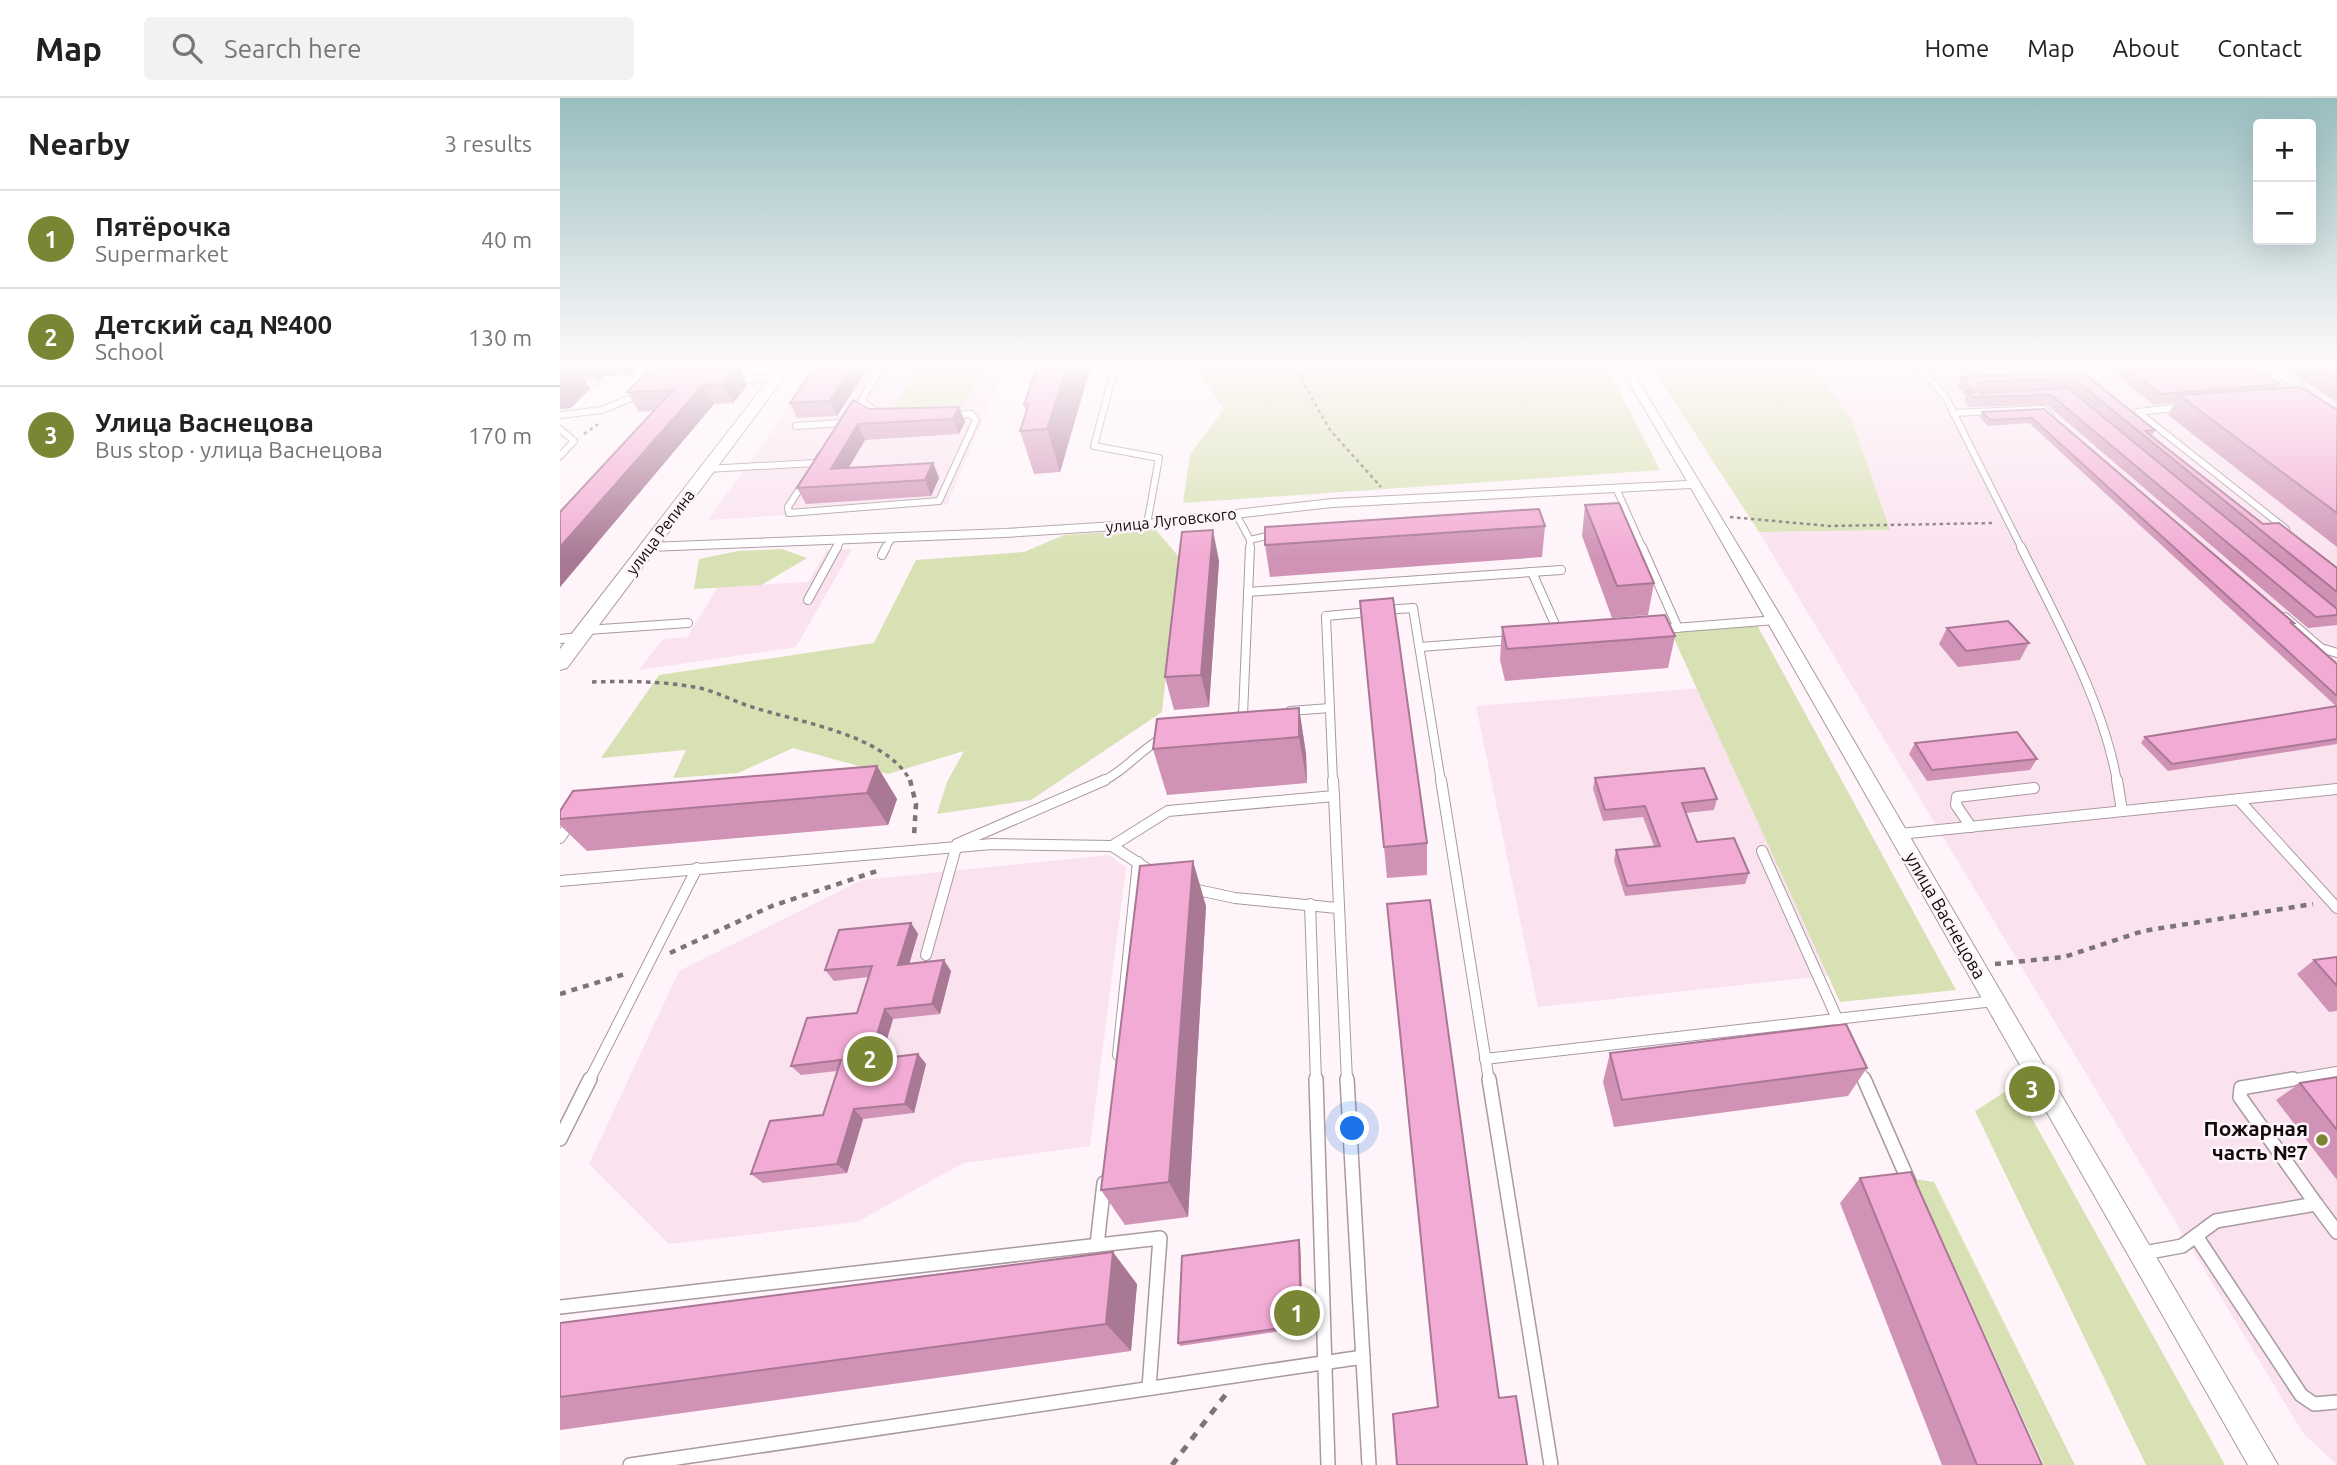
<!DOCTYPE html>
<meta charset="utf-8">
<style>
:root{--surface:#fff;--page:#f2f2f2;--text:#222;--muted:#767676;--line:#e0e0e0;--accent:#7b8634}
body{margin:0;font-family:Ubuntu,sans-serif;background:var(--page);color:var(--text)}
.controls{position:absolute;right:21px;top:21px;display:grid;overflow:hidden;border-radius:7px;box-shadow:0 7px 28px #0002}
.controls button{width:63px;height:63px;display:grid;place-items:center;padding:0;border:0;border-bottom:2px solid var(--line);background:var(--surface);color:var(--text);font:35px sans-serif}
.you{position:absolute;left:793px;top:1031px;width:24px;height:24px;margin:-18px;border:5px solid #fff;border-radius:50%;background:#1a73e8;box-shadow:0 0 0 10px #1a73e833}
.badge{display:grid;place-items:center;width:46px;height:46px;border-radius:50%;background:var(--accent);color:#fff;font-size:23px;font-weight:700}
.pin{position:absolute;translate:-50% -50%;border:4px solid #fff;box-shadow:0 2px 7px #0006}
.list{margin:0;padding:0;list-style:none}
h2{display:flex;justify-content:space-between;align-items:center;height:91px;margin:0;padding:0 28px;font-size:30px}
h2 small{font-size:23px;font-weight:400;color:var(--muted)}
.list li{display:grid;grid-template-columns:46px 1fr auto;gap:21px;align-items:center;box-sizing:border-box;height:98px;padding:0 28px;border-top:2px solid var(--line)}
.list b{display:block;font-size:26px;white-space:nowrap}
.list p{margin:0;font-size:23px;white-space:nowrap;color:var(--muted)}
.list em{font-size:23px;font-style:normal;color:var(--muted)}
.icon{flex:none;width:38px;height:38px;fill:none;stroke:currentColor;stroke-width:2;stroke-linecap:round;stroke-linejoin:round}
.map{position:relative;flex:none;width:1777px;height:1367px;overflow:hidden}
header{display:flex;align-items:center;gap:42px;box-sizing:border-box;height:98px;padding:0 35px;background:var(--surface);border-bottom:2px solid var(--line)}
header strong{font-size:33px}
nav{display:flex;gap:38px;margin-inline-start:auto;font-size:24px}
.search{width:490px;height:63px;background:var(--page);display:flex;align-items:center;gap:18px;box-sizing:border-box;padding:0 24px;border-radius:7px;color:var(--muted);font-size:26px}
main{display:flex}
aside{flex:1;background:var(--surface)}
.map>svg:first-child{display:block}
.built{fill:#fae2ef}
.green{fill:#d8e1b3}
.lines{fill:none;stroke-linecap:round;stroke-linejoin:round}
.service-far3-casing{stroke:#a99aa2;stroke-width:8}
.service-far2-casing{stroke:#a99aa2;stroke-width:10}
.service-far1-casing{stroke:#a99aa2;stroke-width:12}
.service-casing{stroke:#a99aa2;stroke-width:16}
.minor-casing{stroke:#a99aa2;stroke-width:2}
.tertiary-casing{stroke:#a99aa2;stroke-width:2}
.path-far3{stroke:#7c7578;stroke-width:2.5;stroke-dasharray:3.5 3.5;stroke-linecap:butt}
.path-far2{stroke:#7c7578;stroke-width:3.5;stroke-dasharray:4.5 4.5;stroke-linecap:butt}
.path-far1{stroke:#7c7578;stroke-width:4.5;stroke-dasharray:6 6;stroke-linecap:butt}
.path{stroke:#7c7578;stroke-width:5;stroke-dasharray:8 8;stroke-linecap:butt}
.service-far3{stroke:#fff;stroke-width:6}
.service-far2{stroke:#fff;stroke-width:8}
.service-far1{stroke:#fff;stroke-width:10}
.service{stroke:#fff;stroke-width:13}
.minor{fill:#fff;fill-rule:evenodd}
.tertiary{fill:#fff;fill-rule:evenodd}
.wall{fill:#d093b6;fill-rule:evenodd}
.shaded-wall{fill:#a97894}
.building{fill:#f2abd4;stroke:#a97894;stroke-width:2}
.poi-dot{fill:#7b8634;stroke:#fef4f9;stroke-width:2.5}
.labels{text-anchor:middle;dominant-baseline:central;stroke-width:5;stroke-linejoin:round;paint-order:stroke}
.far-street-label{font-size:16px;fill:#100b0d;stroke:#fef4f9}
.street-label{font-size:18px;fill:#100b0d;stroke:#fef4f9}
.near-poi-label{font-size:21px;font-weight:bold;fill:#100b0d;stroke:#fef4f9;text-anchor:end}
</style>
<header>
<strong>Map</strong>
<div class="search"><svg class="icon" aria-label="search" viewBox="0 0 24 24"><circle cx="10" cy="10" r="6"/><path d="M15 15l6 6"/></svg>Search here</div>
<nav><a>Home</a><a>Map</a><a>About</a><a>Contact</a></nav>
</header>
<main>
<aside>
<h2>Nearby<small>3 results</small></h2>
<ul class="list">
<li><span class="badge">1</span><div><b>Пятёрочка</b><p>Supermarket</p></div><em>40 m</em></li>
<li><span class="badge">2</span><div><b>Детский сад №400</b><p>School</p></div><em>130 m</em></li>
<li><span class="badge">3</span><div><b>Улица Васнецова</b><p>Bus stop · улица Васнецова</p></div><em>170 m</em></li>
</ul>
</aside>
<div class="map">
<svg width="1777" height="1367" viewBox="0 0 1777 1367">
<rect width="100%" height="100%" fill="#fef4f9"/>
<g class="built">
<polygon points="258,269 445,269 387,407 148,422"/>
<polygon points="1252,269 1777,269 1777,1367 1743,1335 1199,434 1329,432 1292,322"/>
<polygon points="292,451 236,549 79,572 103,541 127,539 158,489 248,484 267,452"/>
<polygon points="1166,588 1302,874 978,909 916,608"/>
<polygon points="549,757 566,770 530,1048 403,1065 297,1124 109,1146 29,1066 119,873 302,782"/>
</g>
<g class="green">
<polygon points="357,269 423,269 407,303 401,307 337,310 335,306"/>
<polygon points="634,269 1047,269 1100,372 623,405 630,356 664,311"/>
<polygon points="1092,269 1252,269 1292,322 1330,432 1199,434"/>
<polygon points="595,431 619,459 602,614 471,702 377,716 387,684 404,653 328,676 233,650 178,675 113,680 126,652 41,660 99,577 314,545 356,462 464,454 504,437"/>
<polygon points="222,451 247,460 201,487 134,491 139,461 178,453"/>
<polygon points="1197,527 1396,892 1280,904 1111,534"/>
<polygon points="1454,988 1665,1367 1586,1367 1415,1013"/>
<polygon points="1355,1081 1374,1084 1515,1367 1484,1367"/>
</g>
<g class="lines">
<defs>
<g id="service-far3">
<polyline points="550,269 554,272 534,348 599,360 587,426"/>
<polyline points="1359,269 1385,298 1462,451"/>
<polyline points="1709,269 1747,294"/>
<polyline points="174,282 217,280"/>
<polyline points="0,287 34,285"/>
<polyline points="1623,309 1578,314 1726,431"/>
<polyline points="1393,315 1483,311 1491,318"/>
<polyline points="319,316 301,303 321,269"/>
<polyline points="0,317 42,312 81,296"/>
<polyline points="236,328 281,325"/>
<polyline points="0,331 14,343 0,358"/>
<polyline points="147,371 256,365 260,358"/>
<polyline points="244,384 228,409 229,415 379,403 416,322 411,316 391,317"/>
<polyline points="1056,390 1083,451"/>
<polyline points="676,416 690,442 690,451"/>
<polyline points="690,442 715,436"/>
<polyline points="276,451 282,441"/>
<polyline points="325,451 332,440"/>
</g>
<g id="service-far2">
<polyline points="1082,449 1118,530"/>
<path d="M1461,449C1496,520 1544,606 1557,684"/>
<polyline points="322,457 326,449"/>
<polyline points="972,474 998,533"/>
<polyline points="688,494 1001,472"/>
<polyline points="248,502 277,449"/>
<polyline points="825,512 853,510 881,684"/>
<polyline points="1725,519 1761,550 1777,555"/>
<polyline points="1102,531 1216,522"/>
<polyline points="27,532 128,525"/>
<polyline points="0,541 19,539"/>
<polyline points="860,549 952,542"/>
<polyline points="730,613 770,610"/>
<polyline points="676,619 683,617 690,449"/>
<path d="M541,684C564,674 580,652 602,640"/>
<polyline points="773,684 766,518 811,514"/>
</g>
<g id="service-far1">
<polyline points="773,682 774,698"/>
<polyline points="881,682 929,983"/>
<polyline points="1557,682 1562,713"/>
<polyline points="1678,701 1777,810"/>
<polyline points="1411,729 1396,707 1397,699 1474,690"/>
<polyline points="1340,736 1777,691"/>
<polyline points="0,740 10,725"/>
<polyline points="552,748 608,713 774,698 787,983"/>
<polyline points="1202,753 1284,936"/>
<polyline points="0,783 432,746 552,748 592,774"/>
<polyline points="633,791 675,800 777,810"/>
<polyline points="750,806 756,983"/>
<polyline points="366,857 397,746 545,682"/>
<polyline points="558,957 578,764"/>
<polyline points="925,961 1434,903"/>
<polyline points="1298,968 1305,983"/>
<polyline points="29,983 137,770"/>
<polyline points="1723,983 1777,974"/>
</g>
<g id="service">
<polyline points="756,981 768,1367"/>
<polyline points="787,981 809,1367"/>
<polyline points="929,981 991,1367"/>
<polyline points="1304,981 1349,1084"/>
<polyline points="0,1041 30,981"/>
<polyline points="1756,1106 1777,1134"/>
<polyline points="1636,1138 1741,1297 1754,1306 1777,1304"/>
<polyline points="537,1147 544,1085"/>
<polyline points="1584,1155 1622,1148 1656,1123 1756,1106 1680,999 1681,990 1733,981"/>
<polyline points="0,1209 600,1140 589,1290"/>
<polyline points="70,1367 803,1259"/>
</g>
<polygon id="minor" points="1060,269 1070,269 1223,522 1718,1367 1688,1367 1131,390 772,409 587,430 445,439 88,453 81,449 88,445 445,431 587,422 772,401 1127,383"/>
<polygon id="tertiary" points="218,269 232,269 7,570 0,572 0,551"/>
</defs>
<use href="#service-far3" class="service-far3-casing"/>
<use href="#service-far2" class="service-far2-casing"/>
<use href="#service-far1" class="service-far1-casing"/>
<use href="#service" class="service-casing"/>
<use href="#minor" class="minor-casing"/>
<use href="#tertiary" class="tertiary-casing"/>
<g class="path-far3">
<polyline points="734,269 770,332 821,389"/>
<polyline points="24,336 38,326"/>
<polyline points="1170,419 1269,428 1435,425"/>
</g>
<path class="path-far2" d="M32,584C66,583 100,583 134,589C154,592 170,602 189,608C236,624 327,636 351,684"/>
<g class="path-far1">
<polyline points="350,682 356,706 354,738"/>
<polyline points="110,855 212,808 320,772"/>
<polyline points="1435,866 1504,859 1583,833 1753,806"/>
<polyline points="0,896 68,875"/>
</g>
<polyline class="path" points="612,1367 666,1296"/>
<use href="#service-far3" class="service-far3"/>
<use href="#service-far2" class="service-far2"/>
<use href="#service-far1" class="service-far1"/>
<use href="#service" class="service"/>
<use href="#minor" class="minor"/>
<use href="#tertiary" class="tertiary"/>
</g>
<g class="wall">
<polygon points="0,269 78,269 71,277 43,278 39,282 34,279 23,280 30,291 11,310 0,311"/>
<polygon points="152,269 185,269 181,275 187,288 173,305 154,306 0,489 0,414 93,313 79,314 67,294"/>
<polygon points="255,269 308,269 277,318 237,320 230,305"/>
<polygon points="1546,269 1693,269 1719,286 1716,291 1777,312 1777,449 1608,317 1614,305 1594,307"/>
<polygon points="1722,269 1777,269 1777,304"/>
<polygon points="530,271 500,374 474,376 460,333 466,315 464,307"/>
<path d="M1521,273L1595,332L1592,338L1703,426L1777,470V527L1748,530L1487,307L1409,309L1404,304L1406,298L1397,288L1401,279ZM1508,290L1422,295L1421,294L1509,290L1684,434Z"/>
<polygon points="399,309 405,324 399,336 305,342 289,369 373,365 379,380 371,398 246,406 237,390 309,311"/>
<polygon points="1484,311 1734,525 1733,527 1777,566 1777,646 1608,673 1581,645 1585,639 1776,608 1469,325 1428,328 1420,320 1422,314"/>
<polygon points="1025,407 1094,485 1088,517 1052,520 1022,438"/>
<polygon points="985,428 982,459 710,479 705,447"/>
<polygon points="659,463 649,609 614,612 605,579"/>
<polygon points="800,503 867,745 867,777 827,780"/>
<polygon points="942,529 1115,538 1108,570 945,583 940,562"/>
<polygon points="1387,530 1469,545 1460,562 1398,569 1379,546"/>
<polygon points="739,610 746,656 747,685 607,697 593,651"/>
<polygon points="1355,645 1477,661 1470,672 1367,683 1349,656"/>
<polygon points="317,668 337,701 328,727 27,753 0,727 0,713"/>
<polygon points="1035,680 1157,701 1154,712 1126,715 1137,744 1189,775 1185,786 1065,798 1054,763 1056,752 1094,748 1083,719 1043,723 1033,691"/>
<polygon points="827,806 939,1300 878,1309"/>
<polygon points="646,808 628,1119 565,1127 541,1092"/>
<polygon points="351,825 358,836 349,866 391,873 380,916 333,921 321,960 358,956 366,966 354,1015 303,1021 287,1075 203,1085 191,1076 263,1017 277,973 241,977 231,968 297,915 308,879 274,883 265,872"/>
<polygon points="1777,859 1777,913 1769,914 1737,876 1754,862"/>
<polygon points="1050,955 1307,970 1288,998 1054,1029 1043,984"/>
<polygon points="1777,979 1777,1082 1716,1002 1740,985"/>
<polygon points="1300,1080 1482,1367 1382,1367 1280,1105"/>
<polygon points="740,1146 743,1230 620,1248 618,1245"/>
<polygon points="577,1186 571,1253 0,1332 0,1225"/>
</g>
<g class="shaded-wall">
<polygon points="0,269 16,269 30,291 11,310 0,311"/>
<polygon points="31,269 38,269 43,278 39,282"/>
<polygon points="66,269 78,269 71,277"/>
<polygon points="175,269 185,269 181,275 187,288 173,305 162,286"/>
<polygon points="292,269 308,269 277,318 270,303"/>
<polygon points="507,269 530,269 530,271 500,374 487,331"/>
<polygon points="143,287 154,306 0,489 0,449"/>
<polygon points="399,309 405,324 399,336 393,321"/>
<polygon points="298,326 305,342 279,386 271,371"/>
<polygon points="373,365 379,380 371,398 365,382"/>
<polygon points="653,432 659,463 649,609 641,577"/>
<polygon points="739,610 746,656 747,685 739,639"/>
<polygon points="317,668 337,701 328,727 307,695"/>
<polygon points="633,763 646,808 628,1119 609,1084"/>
<polygon points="351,825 358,836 346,877 338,867"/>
<polygon points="384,862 391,873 380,916 372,906"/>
<polygon points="325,911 333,921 318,971 309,962"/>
<polygon points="358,956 366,966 354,1015 345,1006"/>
<polygon points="294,1011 303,1021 287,1075 277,1066"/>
<polygon points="739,1142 740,1146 743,1230 741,1227"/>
<polygon points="553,1154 577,1186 571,1253 546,1226"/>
</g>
<g class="building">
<polygon points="160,269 176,269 162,286 143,287 0,449 0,414 113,292 67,294 85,276 94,273"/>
<polygon points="255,269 292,269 270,303 230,305"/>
<polygon points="477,269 507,269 487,331 460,333 469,306 464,307"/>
<polygon points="1566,269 1693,269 1719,286 1601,296"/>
<polygon points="1755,269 1777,269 1777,282"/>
<polygon points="1521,273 1595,332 1585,333 1703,426 1719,425 1777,470 1777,494 1513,280 1419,284 1416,290 1422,295 1508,290 1777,511 1777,517 1756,519 1491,297 1413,299 1408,294 1415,294 1401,279"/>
<polygon points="1741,289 1777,312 1777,415 1619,297"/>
<polygon points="293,302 309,311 399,309 393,321 298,326 271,371 373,365 365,382 237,390"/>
<polygon points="1484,311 1734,525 1731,525 1777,566 1777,598 1472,320 1430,322 1422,314"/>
<polygon points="1059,405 1094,485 1057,488 1025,407"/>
<polygon points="979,411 985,428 705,447 705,429"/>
<polygon points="653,432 641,577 605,579 622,434"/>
<polygon points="833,500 867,745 824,749 800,503"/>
<polygon points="1105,517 1115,538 947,551 942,529"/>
<polygon points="1448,523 1469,545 1406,553 1387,530"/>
<polygon points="1777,608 1777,641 1612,666 1585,639"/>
<polygon points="739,610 739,639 593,651 597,621"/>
<polygon points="1457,634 1477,661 1372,672 1355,645"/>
<polygon points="317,668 307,695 0,721 0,713 13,693"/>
<polygon points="1144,670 1157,701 1122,705 1137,744 1174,740 1189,775 1067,788 1056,752 1100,748 1085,708 1045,712 1035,680"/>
<polygon points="633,763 609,1084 541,1092 580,768"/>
<polygon points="870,802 939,1300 956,1298 967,1367 837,1367 833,1316 878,1309 827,806"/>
<polygon points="351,825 338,867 384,862 372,906 325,911 309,962 358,956 345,1006 294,1011 277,1066 191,1076 210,1023 263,1017 281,962 231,968 247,920 297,915 312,868 265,872 279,832"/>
<polygon points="1777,859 1777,888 1754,862"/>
<polygon points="1286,926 1307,970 1062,1002 1050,955"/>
<polygon points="1777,979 1777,1032 1740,985"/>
<polygon points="1351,1074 1482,1367 1417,1367 1300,1080"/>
<polygon points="739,1142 741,1227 618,1245 622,1158"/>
<polygon points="553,1154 546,1226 0,1299 0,1225"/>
</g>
<linearGradient id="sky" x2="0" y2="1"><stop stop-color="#99bec0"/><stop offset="0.58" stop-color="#fffafc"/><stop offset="1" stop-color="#fffafc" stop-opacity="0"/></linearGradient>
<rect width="1777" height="461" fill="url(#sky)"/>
<circle class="poi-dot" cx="1762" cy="1042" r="7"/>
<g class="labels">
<g class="far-street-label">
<text transform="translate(611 422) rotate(-6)">улица Луговского</text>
<text transform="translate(100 434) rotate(-53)">улица Репина</text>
</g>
<g class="street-label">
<text transform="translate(1386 817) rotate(60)">улица Васнецова</text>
</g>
<g class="near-poi-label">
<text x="1748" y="1030">Пожарная<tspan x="1748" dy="24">часть №7</tspan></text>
</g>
</g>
</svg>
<div class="controls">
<button>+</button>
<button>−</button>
</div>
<div class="you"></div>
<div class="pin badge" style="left:737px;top:1215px">1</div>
<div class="pin badge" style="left:310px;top:961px">2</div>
<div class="pin badge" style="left:1472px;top:991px">3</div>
</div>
</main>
